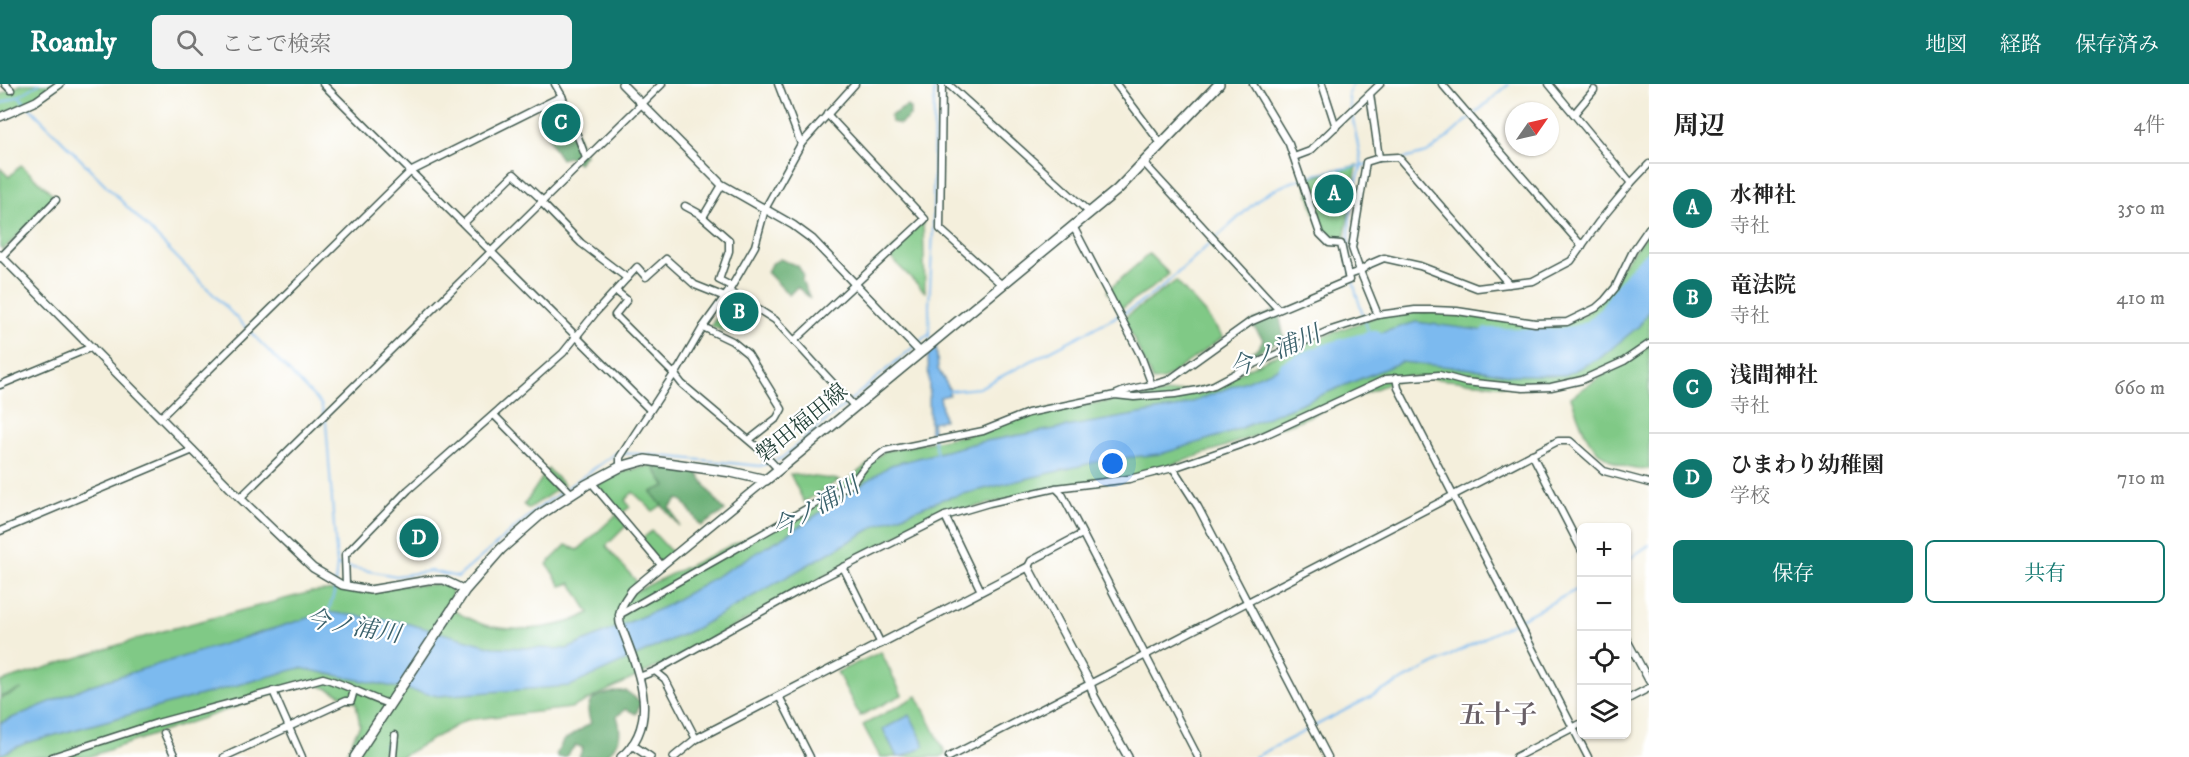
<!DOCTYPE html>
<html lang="ja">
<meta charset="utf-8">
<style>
:root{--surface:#fff;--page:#f2f2f2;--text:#222;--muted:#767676;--line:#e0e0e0;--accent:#0f766e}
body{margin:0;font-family:"IM FELL DW Pica","Noto Serif JP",serif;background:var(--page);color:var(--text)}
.controls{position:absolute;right:18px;bottom:18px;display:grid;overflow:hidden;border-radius:9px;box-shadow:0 2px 4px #0004}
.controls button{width:54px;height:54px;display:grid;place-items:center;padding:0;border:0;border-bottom:2px solid var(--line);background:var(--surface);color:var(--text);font:30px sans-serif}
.compass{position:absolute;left:1505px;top:18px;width:54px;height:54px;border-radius:50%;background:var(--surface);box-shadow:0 2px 4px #0004;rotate:56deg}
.you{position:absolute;left:1113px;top:380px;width:21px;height:21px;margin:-15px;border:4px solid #fff;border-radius:50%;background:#1a73e8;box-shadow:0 0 0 9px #1a73e833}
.badge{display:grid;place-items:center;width:39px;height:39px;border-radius:50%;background:var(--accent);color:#fff;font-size:20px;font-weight:700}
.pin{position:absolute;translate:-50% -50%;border:3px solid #fff;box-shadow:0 2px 6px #0006}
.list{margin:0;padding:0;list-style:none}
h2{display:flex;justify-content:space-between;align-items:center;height:78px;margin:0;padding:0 24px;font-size:26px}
h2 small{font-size:20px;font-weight:400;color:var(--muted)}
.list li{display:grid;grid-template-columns:39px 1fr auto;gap:18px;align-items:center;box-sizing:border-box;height:90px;padding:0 24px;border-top:2px solid var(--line)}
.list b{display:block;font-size:22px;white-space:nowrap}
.list p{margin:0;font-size:20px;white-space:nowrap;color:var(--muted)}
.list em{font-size:20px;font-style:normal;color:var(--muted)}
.actions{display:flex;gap:12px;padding:18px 24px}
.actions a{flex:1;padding:14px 0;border:2px solid var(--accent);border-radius:9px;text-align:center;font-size:21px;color:var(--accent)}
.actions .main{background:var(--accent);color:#fff}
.icon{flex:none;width:33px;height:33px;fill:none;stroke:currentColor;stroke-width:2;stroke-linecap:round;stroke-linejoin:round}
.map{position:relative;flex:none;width:1649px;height:673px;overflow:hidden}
header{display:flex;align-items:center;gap:36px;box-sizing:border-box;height:84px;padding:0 30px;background:var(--accent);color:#fff}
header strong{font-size:28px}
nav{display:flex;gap:33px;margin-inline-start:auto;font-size:21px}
.search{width:420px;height:54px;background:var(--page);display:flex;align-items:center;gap:15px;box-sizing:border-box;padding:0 21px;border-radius:9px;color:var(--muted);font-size:22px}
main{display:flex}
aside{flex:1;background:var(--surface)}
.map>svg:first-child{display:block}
.green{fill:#80c986;stroke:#50835d;stroke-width:1.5}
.forest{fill:#68ad73;stroke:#447554;stroke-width:1.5}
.water{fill:#7cbaef;stroke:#4e7c92;stroke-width:1.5}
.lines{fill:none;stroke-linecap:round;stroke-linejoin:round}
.stream{stroke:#7cbaef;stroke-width:2}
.river{stroke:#7cbaef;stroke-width:12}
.minor-casing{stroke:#3f584d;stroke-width:9}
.tertiary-casing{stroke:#3f584d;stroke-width:10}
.primary-casing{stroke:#3f584d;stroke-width:12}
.minor{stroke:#fff;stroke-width:6}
.tertiary{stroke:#fff;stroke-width:7}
.primary{stroke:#fff;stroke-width:9}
.labels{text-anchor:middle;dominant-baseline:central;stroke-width:4.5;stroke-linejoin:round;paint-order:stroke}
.street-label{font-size:22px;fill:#1f3d34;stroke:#fff}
.water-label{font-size:24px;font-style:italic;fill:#3b626c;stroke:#fff}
.quarter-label{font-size:26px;font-weight:bold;fill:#685f66;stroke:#fff}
</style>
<header>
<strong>Roamly</strong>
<div class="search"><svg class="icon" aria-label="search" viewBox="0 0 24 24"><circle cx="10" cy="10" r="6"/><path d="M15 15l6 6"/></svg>ここで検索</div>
<nav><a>地図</a><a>経路</a><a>保存済み</a></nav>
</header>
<main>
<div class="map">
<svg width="1649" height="673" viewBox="0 0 1649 673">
<rect width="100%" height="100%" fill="#fff"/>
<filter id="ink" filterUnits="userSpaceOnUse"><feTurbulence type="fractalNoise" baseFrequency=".0167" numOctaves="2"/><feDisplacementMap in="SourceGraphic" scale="12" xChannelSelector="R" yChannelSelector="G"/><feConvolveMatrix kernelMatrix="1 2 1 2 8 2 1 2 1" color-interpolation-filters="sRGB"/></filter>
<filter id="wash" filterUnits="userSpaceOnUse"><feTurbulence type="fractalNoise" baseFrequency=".008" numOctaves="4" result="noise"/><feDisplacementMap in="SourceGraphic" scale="24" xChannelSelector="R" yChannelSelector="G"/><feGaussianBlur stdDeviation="1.35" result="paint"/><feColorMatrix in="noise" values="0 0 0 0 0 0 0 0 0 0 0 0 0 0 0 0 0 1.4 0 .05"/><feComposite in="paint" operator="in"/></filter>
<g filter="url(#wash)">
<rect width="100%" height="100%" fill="#f4efdc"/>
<g class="green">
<polygon points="22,0 58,0 48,9 0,31 0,11"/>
<polygon points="21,81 56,113 3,166 0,163 0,84 9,93"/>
<path d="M1357,81L1344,157C1340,157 1334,157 1330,155C1317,150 1309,108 1305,95Z"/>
<polygon points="923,137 925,208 887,170"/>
<path d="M1649,147V257L1633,270L1649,262V385C1640,386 1630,385 1621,381C1588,370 1582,343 1571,313L1624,277L1582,296L1529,304L1407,292L1295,338L1180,378L1118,397L1048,406L931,433L686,569L571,624L466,636L401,673H344L360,641L356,619L334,607L309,598L88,673H0V615L22,605L0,613V598L163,547L311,508L341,506L353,503L451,500L452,510L450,525C463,531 479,541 493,543C521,548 565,544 589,529L571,499L561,502L547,480L566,461L578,466L616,431L627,441L606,462L637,498L630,510L815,421L885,367L965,351L1033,328L1210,303L1284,267L1385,229L1457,227L1541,239L1583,232Z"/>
<polygon points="1149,170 1169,190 1151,205 1120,225 1107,207"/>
<polygon points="1176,197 1204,228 1223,253 1163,296 1153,297 1124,234"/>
<polygon points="727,216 732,219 727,229 740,240 733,251 711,242"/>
<path d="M655,381V386L666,402L651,408L662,421L653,427L633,408L625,416L630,423L619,431L597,401C615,388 633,385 655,381Z"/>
<polygon points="548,385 564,401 528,425 524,421"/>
<polygon points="790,390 840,396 804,418"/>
<polygon points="652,447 675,472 661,481 640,456"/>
<polygon points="881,568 902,611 860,632 837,588"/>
<polygon points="917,612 946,670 940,673 880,673 863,641"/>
</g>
<g class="forest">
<path d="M562,12L585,71L578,79L569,73L561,75C549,59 545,47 539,27L544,21Z"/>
<polygon points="907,22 910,25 910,32 900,40 891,38 890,32"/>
<polygon points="780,175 798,182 803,190 802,197 810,214 797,203 789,211 767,188 771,180"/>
<polygon points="1278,225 1284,254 1251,272 1250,269 1259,263 1263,255 1250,238"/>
<polygon points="655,381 696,386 709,407 725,427 701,442 683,417 678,415 669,424 673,428 679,442 651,408 666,402 655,385"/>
<path d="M618,607H626L641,618L636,630L626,625L617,632C623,652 620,659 604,673H579L583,664L576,661L565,673H558L556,671L563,657L591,639C581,614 598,611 618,607Z"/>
</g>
<g class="water">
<polygon points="1649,171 1649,226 1639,242 1600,274 1565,291 1509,291 1483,286 1401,278 1229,349 1161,370 1104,376 943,415 878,441 697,544 570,602 438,612 300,584 26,659 0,671 0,639 88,602 327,528 402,538 493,563 567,565 664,523 785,452 891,381 980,358 1180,323 1316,269 1416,238 1502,249 1537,251 1562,249 1587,244 1600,232"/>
<polygon points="936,260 938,285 949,304 949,311 940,313 944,336 932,338 934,353 930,352 928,267"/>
<polygon points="910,631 925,662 903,673 897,673 883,645"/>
</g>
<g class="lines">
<g class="stream">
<polyline points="1352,0 1348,10 1362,82 1357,96 1350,134 1348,175 1356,209 1370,253"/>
<polyline points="19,12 25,19"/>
<polyline points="0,20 19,12 39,0"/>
<polyline points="29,23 321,320 326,339 337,481 334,509 328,529"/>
<polyline points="1403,75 1427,69 1441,59 1509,0"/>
<polyline points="930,255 929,222 933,147 934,0"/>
<path d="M948,307L979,304L1131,225L1161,204L1261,113C1301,88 1351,83 1397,76"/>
<polyline points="933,350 937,371"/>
<polyline points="1626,477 1649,461"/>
<polyline points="337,481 396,492 431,487 458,493 536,426 616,369 641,370 760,382 782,374 930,249"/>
<polyline points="385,660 387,673"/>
<polyline points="1255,673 1582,503"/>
</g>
<g class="river">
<path d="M1486,250C1511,249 1567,255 1588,243C1601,236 1610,220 1618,208C1627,195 1638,184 1649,173"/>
<path d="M1285,283C1314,268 1345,259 1376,252"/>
</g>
</g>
</g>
<g filter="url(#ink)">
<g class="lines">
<defs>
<g id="minor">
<polyline points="5,0 11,6"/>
<polyline points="323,0 650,326"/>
<polyline points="778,0 801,60"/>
<polyline points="942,0 940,145 1002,201"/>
<polyline points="948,0 1090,129"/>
<polyline points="1116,0 1162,61"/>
<polyline points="1322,0 1336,43"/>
<polyline points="1442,0 1582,162"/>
<polyline points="1549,0 1631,99"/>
<polyline points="1370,10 1379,74 1398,73 1509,200"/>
<polyline points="562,12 586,74"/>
<polyline points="1574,30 1594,6"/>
<polyline points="1294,73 1310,67 1380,0"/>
<polyline points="1379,74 1366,78 1352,164 1360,187 1370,180 1384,174 1420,182 1477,204 1533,197 1571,177 1598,139 1631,99 1649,80"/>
<polyline points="1144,79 1278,225"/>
<polyline points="541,118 581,159 627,194"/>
<polyline points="685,122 698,129 729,156 729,167 719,196 731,202"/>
<polyline points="703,133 722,101"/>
<polyline points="464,139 514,90 542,116"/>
<polyline points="1073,142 1141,272 1152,301"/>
<polyline points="0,174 56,116"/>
<polyline points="1348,191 1360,187 1378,231"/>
<polyline points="616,207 627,216 615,231 674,290"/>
<polyline points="729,207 775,236 854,322"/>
<polyline points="703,243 732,257 748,270 782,325 777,334 749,356"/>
<polyline points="794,257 925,135 827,30"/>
<polyline points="1396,293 1398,304 1588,673"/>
<polyline points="0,301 92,263"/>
<path d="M1117,310C1133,302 1152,303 1169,296L1250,238L1349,196L1341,160L1329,159L1320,150L1289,60L1253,0"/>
<polyline points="494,331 572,410"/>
<polyline points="161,333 410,88 562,12 555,0"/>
<polyline points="1532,370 1582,467"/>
<polyline points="620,383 620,373 676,287"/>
<polyline points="1173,384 1198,423 1328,673"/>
<polyline points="778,385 759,365 682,300 675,291 703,243 729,207 755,162 765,125 801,60 855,0"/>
<polyline points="591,398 662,482"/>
<polyline points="1056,404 1062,410 1198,673"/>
<polyline points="240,414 662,0"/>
<polyline points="945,432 981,507"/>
<polyline points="0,447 193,366"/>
<polyline points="843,483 881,560"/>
<polyline points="1028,483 1031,477 1082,450"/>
<polyline points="346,501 345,471 408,406 563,269 596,228 637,183 646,193 666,175 695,201 725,213"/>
<polyline points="619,531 852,399 866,381 885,367 983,347 1028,329 1115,311 1134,313 1175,310 1198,306 1214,301 1250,282 1328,247 1378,231 1415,226 1433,226 1457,227 1535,239 1567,238 1596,224 1605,216 1615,204 1633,167 1649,144"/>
<polyline points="1626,554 1649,597"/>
<polyline points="655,587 665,595 696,655"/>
<polyline points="639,593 655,587 820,495 945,432 989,419 1056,404 1129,395 1173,384 1254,356 1386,295 1439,291 1465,298 1523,304 1551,303 1582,296 1624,277 1649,260"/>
<polyline points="273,607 302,673"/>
<polyline points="779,612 810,673"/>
<polyline points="1626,616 1649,604"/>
<polyline points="164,649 175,673"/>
<path d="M52,673L157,639L323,594C346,600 366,613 389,620"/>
<polyline points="224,673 345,617 351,617 354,606"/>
<polyline points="393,673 395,651"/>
<polyline points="949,673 1558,357 1570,357 1604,387 1649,399"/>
<polyline points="1516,673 1582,639"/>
</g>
<g id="tertiary">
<polyline points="622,0 721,100 793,141 812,155 920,268"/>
<polyline points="0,33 36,17 60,0"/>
<polyline points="0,171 240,414 313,484 342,501 370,506 428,496 444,496 465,506"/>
<polyline points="632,661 650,673"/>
<path d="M621,673C664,637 635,580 620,539C618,525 624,517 632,506L766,396"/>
<polyline points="674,673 696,655 1028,483 1090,599 1094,612 1128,673"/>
</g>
<polyline id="primary" points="355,673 465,506 501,465 541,430 586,401 620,383 645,376 731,388 766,396 1117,106 1219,0"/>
</defs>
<use href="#minor" class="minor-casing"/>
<use href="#tertiary" class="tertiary-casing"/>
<use href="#primary" class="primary-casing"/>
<use href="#minor" class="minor"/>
<use href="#tertiary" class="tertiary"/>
<use href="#primary" class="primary"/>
</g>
</g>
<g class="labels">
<g class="street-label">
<text transform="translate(802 339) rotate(-39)">磐田福田線</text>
</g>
<g class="water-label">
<text transform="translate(1275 268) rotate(-23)">今ノ浦川</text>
<text transform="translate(816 424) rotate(-30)">今ノ浦川</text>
<text transform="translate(353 543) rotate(10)">今ノ浦川</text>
</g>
<g class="quarter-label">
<text x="1498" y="631">五十子</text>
</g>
</g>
</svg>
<div class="controls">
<button>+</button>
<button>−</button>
<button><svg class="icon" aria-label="locate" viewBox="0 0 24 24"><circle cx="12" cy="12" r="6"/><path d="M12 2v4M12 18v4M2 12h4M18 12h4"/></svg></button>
<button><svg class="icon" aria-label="layers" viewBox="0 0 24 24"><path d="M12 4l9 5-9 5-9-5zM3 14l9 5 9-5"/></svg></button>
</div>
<svg class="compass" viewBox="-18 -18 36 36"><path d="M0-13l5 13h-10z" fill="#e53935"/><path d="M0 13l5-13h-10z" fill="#767676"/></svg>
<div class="you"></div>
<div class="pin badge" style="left:1334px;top:110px">A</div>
<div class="pin badge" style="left:739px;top:228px">B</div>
<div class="pin badge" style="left:561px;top:39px">C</div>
<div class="pin badge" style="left:419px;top:454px">D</div>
</div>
<aside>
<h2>周辺<small>4件</small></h2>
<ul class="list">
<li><span class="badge">A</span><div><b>水神社</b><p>寺社</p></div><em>350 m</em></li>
<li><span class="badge">B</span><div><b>竜法院</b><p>寺社</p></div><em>410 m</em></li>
<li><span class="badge">C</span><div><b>浅間神社</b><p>寺社</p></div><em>660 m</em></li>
<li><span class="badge">D</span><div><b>ひまわり幼稚園</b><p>学校</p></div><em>710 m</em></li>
</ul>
<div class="actions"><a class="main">保存</a><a>共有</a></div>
</aside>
</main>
